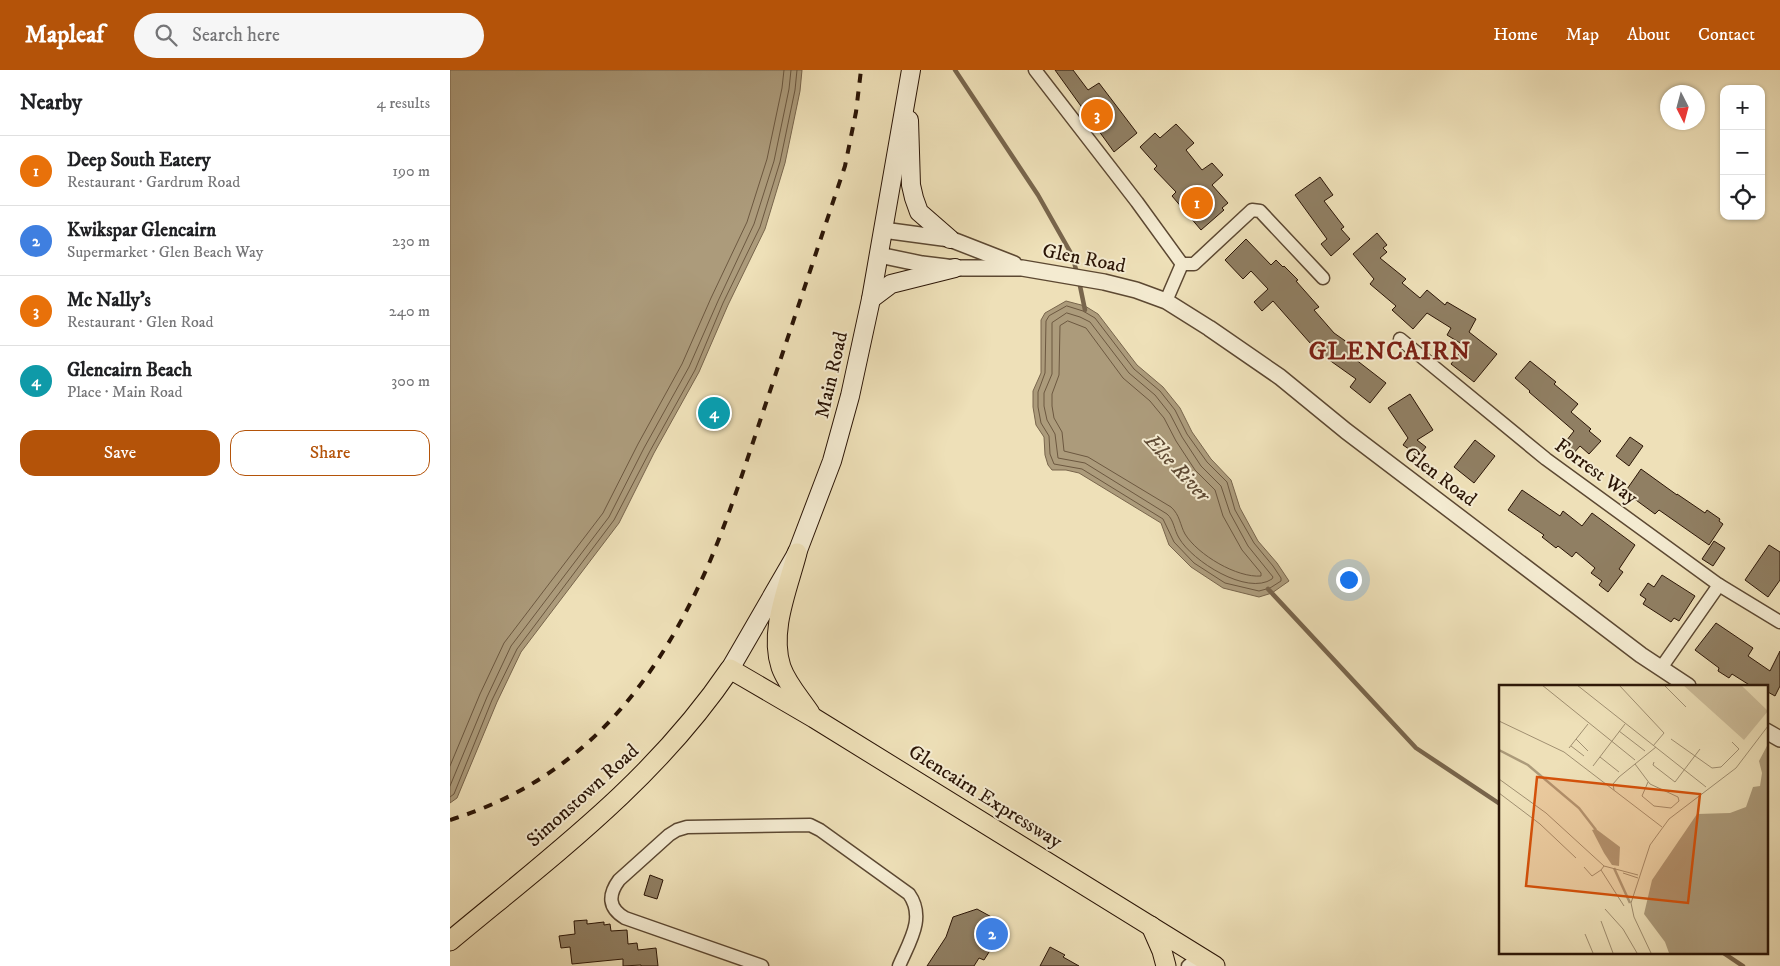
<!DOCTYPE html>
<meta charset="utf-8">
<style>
:root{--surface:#fff;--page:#f6f6f6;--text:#202124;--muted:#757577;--line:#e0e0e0;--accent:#b45309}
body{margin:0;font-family:"IM FELL DW Pica",serif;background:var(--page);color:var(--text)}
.controls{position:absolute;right:15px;top:15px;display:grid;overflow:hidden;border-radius:10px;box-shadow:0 1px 4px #0004}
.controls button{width:45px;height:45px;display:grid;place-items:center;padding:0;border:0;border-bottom:1px solid var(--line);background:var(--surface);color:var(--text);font:25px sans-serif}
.compass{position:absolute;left:1210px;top:15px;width:45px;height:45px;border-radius:50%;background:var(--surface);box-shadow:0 1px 4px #0004;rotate:174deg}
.you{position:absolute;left:898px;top:509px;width:18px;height:18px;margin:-12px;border:4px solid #fff;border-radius:50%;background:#1a73e8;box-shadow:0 0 0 8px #1a73e833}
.badge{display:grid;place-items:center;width:32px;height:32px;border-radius:50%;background:var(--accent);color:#fff;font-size:16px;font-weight:700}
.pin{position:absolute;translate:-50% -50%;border:2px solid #fff;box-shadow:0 1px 5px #0006}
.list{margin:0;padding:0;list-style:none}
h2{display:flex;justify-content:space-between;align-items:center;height:65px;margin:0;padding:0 20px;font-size:21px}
h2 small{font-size:16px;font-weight:400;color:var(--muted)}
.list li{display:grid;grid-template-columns:32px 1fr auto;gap:15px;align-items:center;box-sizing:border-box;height:70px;padding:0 20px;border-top:1px solid var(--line)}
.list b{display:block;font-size:19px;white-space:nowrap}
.list p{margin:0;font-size:16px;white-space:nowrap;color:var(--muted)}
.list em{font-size:16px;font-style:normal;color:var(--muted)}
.actions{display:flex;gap:10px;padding:15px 20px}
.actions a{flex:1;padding:11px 0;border:1px solid var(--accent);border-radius:15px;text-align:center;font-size:18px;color:var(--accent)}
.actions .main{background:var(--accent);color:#fff}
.icon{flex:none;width:28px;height:28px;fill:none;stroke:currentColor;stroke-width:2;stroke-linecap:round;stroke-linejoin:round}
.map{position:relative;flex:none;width:1330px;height:896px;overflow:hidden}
header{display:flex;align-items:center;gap:30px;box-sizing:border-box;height:70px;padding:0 25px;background:var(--accent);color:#fff}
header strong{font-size:24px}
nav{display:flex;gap:28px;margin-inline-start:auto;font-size:18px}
.search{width:350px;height:45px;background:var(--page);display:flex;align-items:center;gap:12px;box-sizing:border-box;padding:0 18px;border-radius:28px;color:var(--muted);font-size:19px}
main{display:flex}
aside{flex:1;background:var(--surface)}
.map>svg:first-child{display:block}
.water{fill:#ac9b7b;stroke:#78654c}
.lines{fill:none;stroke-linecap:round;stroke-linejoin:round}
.shore{stroke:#6c5840;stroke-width:1}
.stream{stroke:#78654c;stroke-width:4.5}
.building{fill:#907f63;stroke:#2b1506}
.minor-casing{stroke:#5c4832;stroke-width:15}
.tertiary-casing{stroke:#5c4832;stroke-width:18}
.secondary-casing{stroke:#2b1506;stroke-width:20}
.primary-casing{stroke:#2b1506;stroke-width:21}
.minor{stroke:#f4ebd1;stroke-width:12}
.tertiary{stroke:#f4ebd1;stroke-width:15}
.secondary{stroke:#f4ebd1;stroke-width:18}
.primary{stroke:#eee0b8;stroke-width:19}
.rail{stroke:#2b1506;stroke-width:4;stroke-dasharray:9 9;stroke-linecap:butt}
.labels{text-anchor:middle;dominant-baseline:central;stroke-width:4;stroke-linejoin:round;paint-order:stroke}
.street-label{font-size:20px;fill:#2b1506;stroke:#f4ebd1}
.water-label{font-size:21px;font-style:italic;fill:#5f4b35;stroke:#f4ebd1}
.district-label{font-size:25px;font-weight:bold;letter-spacing:1px;fill:#7a1f14;stroke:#f4ebd1}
.inset-river{fill:none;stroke:#ac9b7b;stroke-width:2.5}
.inset-road{fill:none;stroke:#a08f71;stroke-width:1}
.view{fill:#d5520b;fill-opacity:0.15;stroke:#d5520b;stroke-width:2.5}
.inset-edge{fill:none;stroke:#2b1506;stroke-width:2.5}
</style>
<header>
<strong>Mapleaf</strong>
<div class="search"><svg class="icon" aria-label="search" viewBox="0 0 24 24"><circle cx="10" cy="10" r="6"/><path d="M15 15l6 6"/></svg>Search here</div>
<nav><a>Home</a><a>Map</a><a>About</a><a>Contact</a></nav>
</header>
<main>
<aside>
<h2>Nearby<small>4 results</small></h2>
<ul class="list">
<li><span class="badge" style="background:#e8710a">1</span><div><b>Deep South Eatery</b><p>Restaurant · Gardrum Road</p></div><em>190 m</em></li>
<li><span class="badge" style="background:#3f7fe0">2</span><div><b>Kwikspar Glencairn</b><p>Supermarket · Glen Beach Way</p></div><em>230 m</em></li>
<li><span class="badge" style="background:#e8710a">3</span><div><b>Mc Nally's</b><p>Restaurant · Glen Road</p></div><em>240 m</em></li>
<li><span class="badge" style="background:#0f9aa8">4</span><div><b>Glencairn Beach</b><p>Place · Main Road</p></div><em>300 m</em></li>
</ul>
<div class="actions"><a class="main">Save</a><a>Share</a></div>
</aside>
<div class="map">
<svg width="1330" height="896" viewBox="0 0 1330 896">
<rect width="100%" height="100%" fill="#eee0b8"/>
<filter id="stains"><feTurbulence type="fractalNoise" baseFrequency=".004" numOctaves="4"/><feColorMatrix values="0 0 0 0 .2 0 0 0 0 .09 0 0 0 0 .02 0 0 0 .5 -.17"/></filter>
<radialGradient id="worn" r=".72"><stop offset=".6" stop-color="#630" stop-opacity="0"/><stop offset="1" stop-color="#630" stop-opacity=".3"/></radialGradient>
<g class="water">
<polygon points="0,0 352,0 350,21 335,93 315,159 278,235 249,302 204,383 169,453 71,582 47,632 7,728 0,733"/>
<polygon points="616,231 635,236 648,244 687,295 713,317 730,338 742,362 761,389 781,410 790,438 808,471 827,493 839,511 822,523 809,527 773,518 741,497 719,475 711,453 629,403 616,400 602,400 598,395 595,385 594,367 586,355 583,337 583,321 591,303 591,250 595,243"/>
</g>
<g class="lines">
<g class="shore">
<polygon points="617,236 633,241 645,248 684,299 710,321 725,340 737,364 757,392 777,412 785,440 804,473 823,496 831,508 831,511 820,518 809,521 775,513 744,493 724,472 713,449 632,399 604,394 600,384 599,366 591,353 588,337 588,322 595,303 596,251 599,246"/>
<path d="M617,243L630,247L640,252L679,303L705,325L720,344L732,367L751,396L771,416L780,443L798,476L823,507L822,509C797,526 742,491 729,468C724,460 724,450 717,444L635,393L608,388L605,364L597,350L594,336V323L602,304V253Z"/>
<path d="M618,251L636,258L673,308L700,331L714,348L726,371L745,400L765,420L773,446L792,480L811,503V506C787,508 748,485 735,464C730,455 730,445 721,437L638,387L614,381L612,362L604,348L602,336V324L609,305L610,256Z"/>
<polyline points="0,696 30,624 54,573 153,443 188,374 232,294 261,228 297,152 317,89 332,18 334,0"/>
<polyline points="0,716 37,627 61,576 159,447 194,378 239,297 268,231 304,154 324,91 339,19 341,0"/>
<polyline points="0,727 4,724 42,630 67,579 164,450 200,381 245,300 273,233 310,157 330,92 345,20 347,0"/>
</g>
<g class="stream">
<polyline points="505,0 588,125 622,185 627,203"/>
<polyline points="629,211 635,240"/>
<polyline points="818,519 966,678 1050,734"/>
<polyline points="1272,882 1293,896"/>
</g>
</g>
<g class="building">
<polygon points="605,0 623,0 638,20 649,13 687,63 664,82"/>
<polygon points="726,54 744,73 736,80 752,100 762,93 773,105 762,115 778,133 772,138 774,140 751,160 722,126 726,122 704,99 707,96 690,77 705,63 710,68"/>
<polygon points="870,107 883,125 874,131 894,157 891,159 900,169 881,186 871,174 877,169 845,125"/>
<polygon points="927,163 937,175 933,178 937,182 930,188 956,209 952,213 970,228 977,220 995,235 997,232 1026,249 1019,262 1047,284 1024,312 1001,294 1015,276 997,265 1001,258 977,243 963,259 942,240 946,236 920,214 924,209 903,184"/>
<polygon points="796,169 821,195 826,190 833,197 834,196 848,210 846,211 869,237 864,240 884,263 911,282 905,289 936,313 920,333 900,317 906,309 868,282 823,231 812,241 804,232 818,219 801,201 793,209 775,190"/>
<polygon points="1080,291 1106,312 1104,314 1128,334 1121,342 1141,359 1139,361 1151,371 1139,384 1130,376 1123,384 1113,375 1124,361 1079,322 1080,321 1065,308"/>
<polygon points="960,324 983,360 967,370 976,377 969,386 953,375 958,368 938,338"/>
<polygon points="1180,367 1193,376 1179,396 1166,386"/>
<polygon points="1025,370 1045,386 1024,413 1004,397"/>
<polygon points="1191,399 1227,425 1227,424 1255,443 1257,440 1270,449 1269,451 1273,454 1259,475 1209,440 1205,444 1175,422"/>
<polygon points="1072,420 1110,446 1113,441 1132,456 1142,443 1185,475 1169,499 1173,502 1158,522 1149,515 1152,511 1141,503 1145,498 1126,482 1122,487 1108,476 1106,478 1092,467 1094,465 1058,440"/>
<polygon points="1264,471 1275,478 1263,496 1252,489"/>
<polygon points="1319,475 1330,482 1330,510 1318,527 1295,510"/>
<polygon points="1212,505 1245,526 1229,551 1224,548 1221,552 1193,534 1196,529 1190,525 1198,513 1204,517"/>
<polygon points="1266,553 1303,578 1298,586 1320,601 1330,581 1330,616 1325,626 1316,621 1316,616 1301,616 1282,604 1279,608 1268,601 1269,598 1245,580"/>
<polygon points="200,805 213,810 207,829 194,825"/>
<polygon points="527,839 556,855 534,890 529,888 524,896 477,896 496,867 503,847"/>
<polygon points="137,850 137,854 154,852 154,855 160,854 161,861 177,860 178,874 187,873 188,880 206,878 208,896 191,896 191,895 173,896 173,889 122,894 120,877 111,878 109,866 125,864 124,851"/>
<polygon points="600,877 615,885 613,887 629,896 590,896"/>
</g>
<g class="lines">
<defs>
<g id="minor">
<polyline points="585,0 687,132 732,194 716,231"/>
<polyline points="732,194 744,194 802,140 810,141 873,208"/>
<polyline points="950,269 1096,389 1269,515 1330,552"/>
<polyline points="1211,598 1269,515"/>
<path d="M312,896L175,848C158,838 158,825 169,810L219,765L227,760L237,757L360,755L370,760L459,824C476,848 459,872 449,896"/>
<polyline points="738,896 750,886"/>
</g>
<g id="tertiary">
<polyline points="433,160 500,169 564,194"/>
<polyline points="429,185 472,194 505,198 572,198 654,212 686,220 716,231 759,258 830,307 896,361 1191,585 1238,616"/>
<polyline points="1316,661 1330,669"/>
</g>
<g id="secondary">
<polyline points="459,50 461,115 464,128 469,142 500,169"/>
<polyline points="421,229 441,214 505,198"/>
<polyline points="280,599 347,483 382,391 400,326 421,229 461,0"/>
</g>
<g id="primary">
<path d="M347,483C338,518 319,561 331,597C337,614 350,628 360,643"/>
<polyline points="701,856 712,881 716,896"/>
<path d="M0,871C102,786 205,710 280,599L364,648L765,896"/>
</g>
</defs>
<use href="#minor" class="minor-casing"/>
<use href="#tertiary" class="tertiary-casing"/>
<use href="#secondary" class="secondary-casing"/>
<use href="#primary" class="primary-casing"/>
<use href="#minor" class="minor"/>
<use href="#tertiary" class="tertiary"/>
<use href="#secondary" class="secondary"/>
<use href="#primary" class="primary"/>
<path class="rail" d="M0,750C132,709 207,614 260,491C281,441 297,390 314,339C341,258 368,177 395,96L406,42L411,0"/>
</g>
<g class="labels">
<g class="street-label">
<text transform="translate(634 189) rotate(11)">Glen Road</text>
<text transform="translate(382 305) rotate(-77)">Main Road</text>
<text transform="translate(1146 402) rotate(36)">Forrest Way</text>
<text transform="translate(990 407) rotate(37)">Glen Road</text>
<text transform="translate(133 726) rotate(-42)">Simonstown Road</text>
<text transform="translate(535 727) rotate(32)">Glencairn Expressway</text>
</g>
<g class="water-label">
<text transform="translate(727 398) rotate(47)">Else River</text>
</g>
<g class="district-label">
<text x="940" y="281">GLENCAIRN</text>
</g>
</g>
<g transform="translate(1049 615)">
<rect width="269" height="269" fill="#eee0b8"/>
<path d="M184,0H242L269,26L245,55Z" fill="#cdbd9a"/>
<path d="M269,59V268H170L166,257L145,229L153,195L198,129L231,128L247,122L254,102L261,101L263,88L260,76ZM97,144L121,162L120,181L113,180L105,168L93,145Z" fill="#ac9b7b"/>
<path class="inset-river" d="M0,65L29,80L80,123L97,145M115,183L131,218"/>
<path class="inset-road" d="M19,0H42M43,0L136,75M78,0L207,102M120,0L165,48L154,61M165,0L187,22M0,36L65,67L163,142M120,46L146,66M77,54L89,66M172,54L213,83L222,82L240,64L233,57M72,61L85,71M70,63L89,39M101,72L120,87M155,77L154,80L176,97L201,64M136,79L151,99L179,112L180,116L172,123L155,121L143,111L149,97M94,81L126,39M120,92L157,62M0,94L47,128L105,181L139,190M115,105L114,99L120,92M0,108L41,139L77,173M105,181L102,185L125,221M85,182L93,191L102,185M124,188L139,193M106,224L124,244L138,268M102,236L114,268M86,249L94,268M152,268L135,232L132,218L151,160L170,134L237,83L269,41"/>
<path class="view" d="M38,92L201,109L189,218L27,201Z"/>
<rect width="269" height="269" class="inset-edge"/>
</g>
<rect width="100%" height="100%" filter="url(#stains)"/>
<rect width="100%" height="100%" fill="url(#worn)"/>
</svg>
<div class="controls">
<button>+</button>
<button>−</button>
<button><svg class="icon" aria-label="locate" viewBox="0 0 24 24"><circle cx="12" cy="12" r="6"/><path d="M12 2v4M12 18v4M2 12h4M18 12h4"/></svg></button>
</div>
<svg class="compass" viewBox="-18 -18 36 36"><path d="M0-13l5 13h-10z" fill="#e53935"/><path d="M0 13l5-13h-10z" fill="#757577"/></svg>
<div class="you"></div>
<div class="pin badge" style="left:747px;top:133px;background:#e8710a">1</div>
<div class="pin badge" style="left:542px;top:864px;background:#3f7fe0">2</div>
<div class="pin badge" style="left:647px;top:45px;background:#e8710a">3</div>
<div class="pin badge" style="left:264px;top:343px;background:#0f9aa8">4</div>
</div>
</main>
